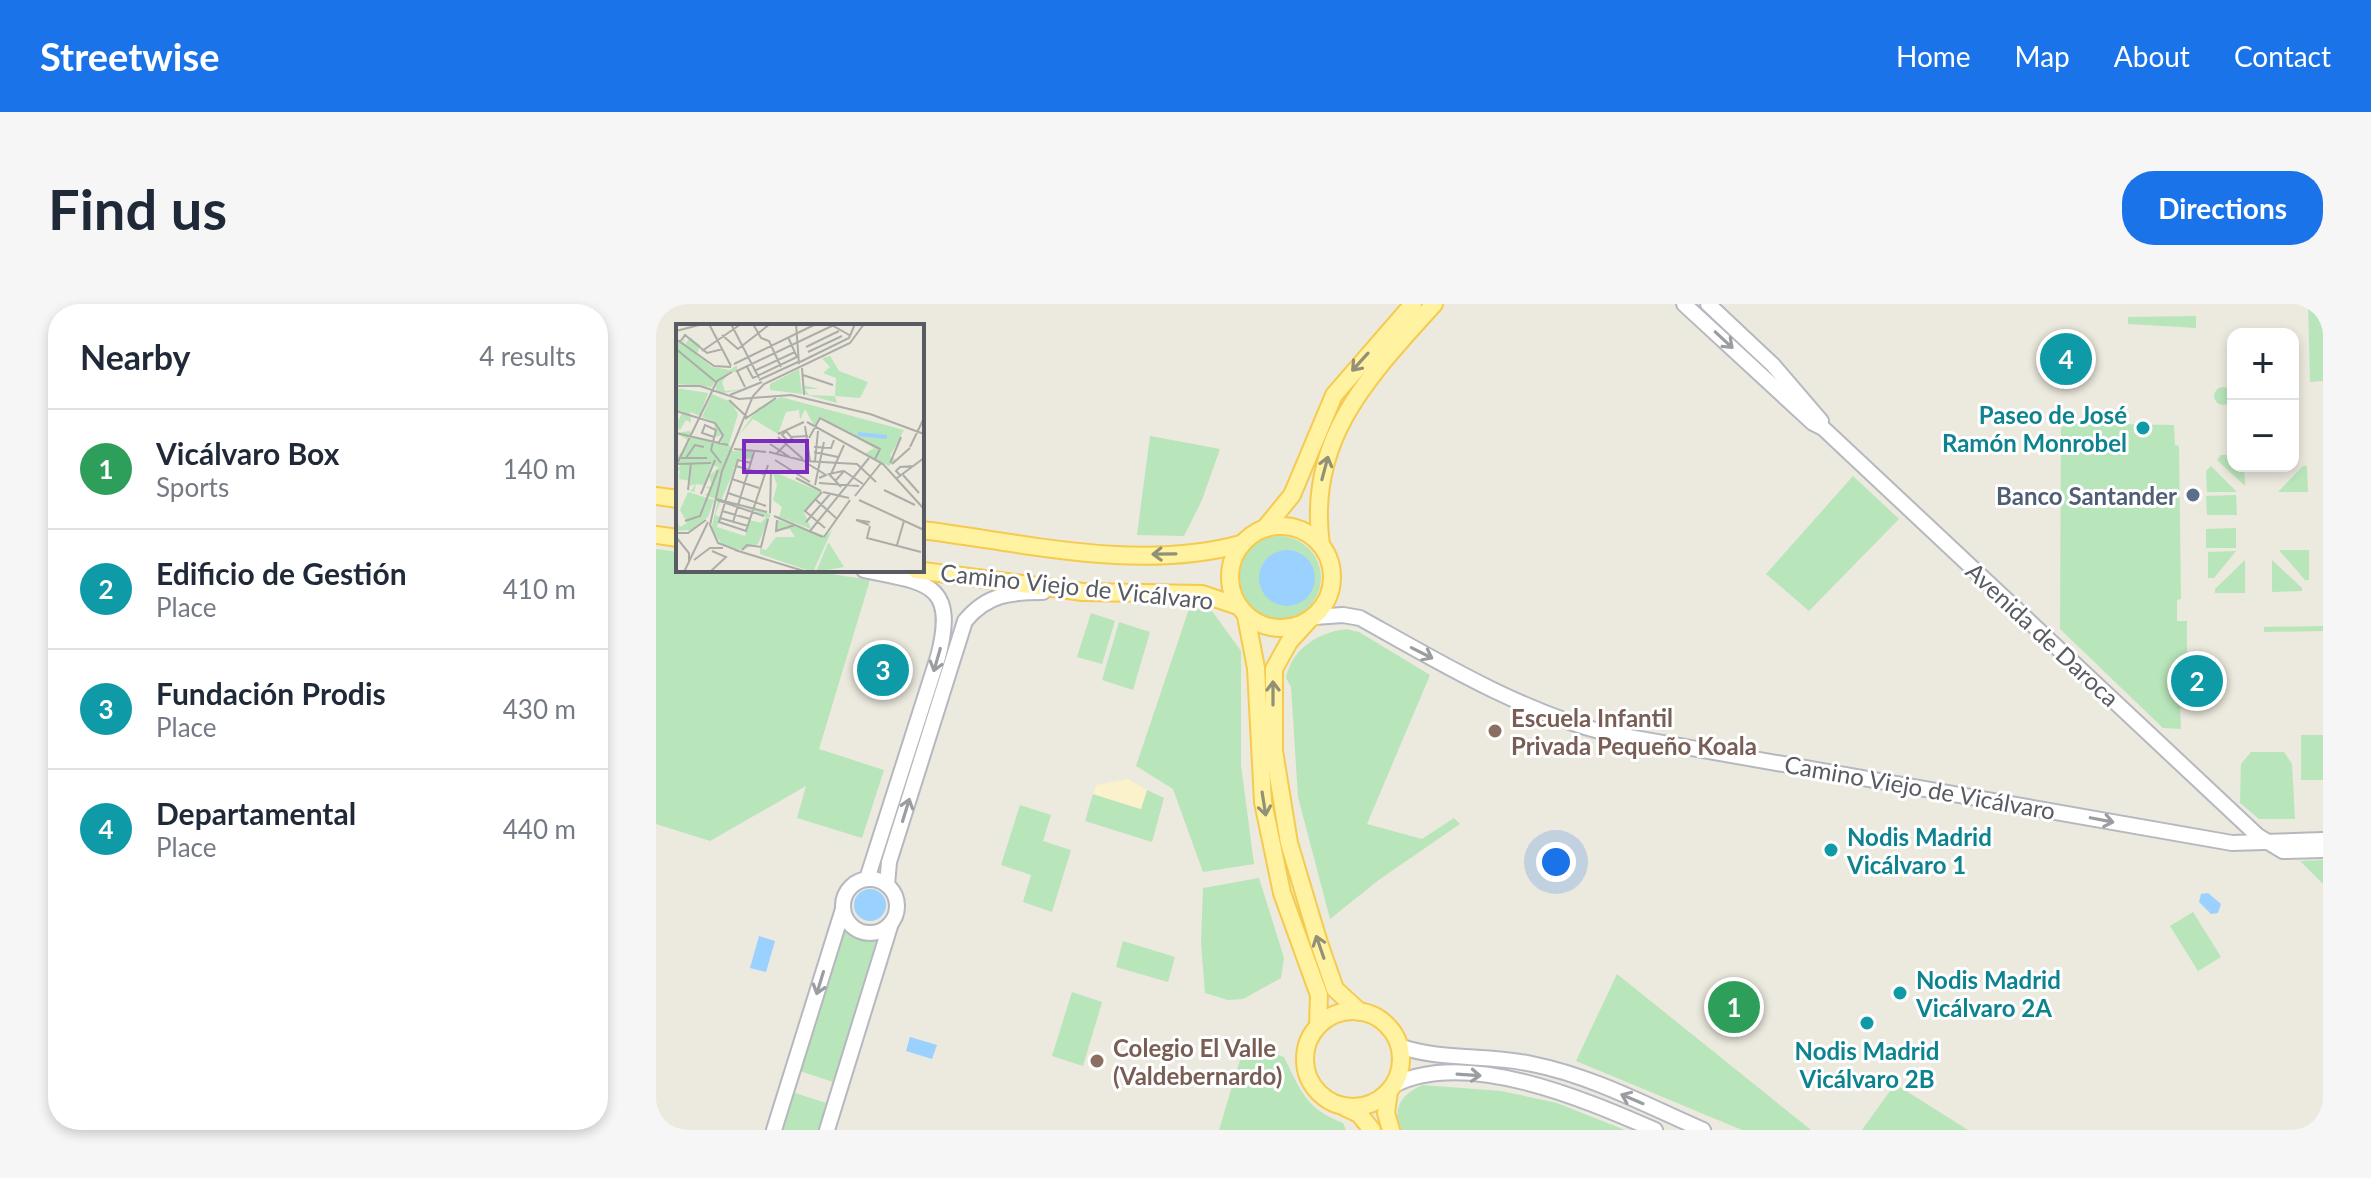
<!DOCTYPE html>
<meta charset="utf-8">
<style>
:root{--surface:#fff;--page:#f6f6f7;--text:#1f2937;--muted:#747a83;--line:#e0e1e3;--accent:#1a73e8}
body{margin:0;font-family:Lato,sans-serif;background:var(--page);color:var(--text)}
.controls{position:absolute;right:24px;top:24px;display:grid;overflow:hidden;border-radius:16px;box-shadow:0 4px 12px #0003}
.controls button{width:72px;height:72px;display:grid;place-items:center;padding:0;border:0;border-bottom:2px solid var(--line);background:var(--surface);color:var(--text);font:40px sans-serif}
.you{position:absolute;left:900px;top:558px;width:28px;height:28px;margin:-20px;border:6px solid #fff;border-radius:50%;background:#1a73e8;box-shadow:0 0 0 12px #1a73e833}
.badge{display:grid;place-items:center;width:52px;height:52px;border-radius:50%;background:var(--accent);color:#fff;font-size:26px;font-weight:700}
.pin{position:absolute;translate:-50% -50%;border:4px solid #fff;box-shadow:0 2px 8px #0006}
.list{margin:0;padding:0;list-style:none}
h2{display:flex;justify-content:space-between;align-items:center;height:104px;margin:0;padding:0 32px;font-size:34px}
h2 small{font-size:26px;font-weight:400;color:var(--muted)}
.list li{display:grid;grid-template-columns:52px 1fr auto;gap:24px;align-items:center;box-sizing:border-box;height:120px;padding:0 32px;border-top:2px solid var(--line)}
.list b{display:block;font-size:30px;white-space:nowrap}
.list p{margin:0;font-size:26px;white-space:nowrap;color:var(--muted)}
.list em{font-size:26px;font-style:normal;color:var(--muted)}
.map{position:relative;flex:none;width:1667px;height:826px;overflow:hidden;border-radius:32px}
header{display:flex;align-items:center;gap:48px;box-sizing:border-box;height:112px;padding:0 40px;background:var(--accent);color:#fff}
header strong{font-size:38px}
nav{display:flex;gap:44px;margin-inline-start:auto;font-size:28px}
.intro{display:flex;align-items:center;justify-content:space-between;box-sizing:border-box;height:192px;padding:0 48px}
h1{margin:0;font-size:56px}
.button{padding:20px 36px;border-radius:32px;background:var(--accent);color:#fff;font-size:28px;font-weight:700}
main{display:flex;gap:48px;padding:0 48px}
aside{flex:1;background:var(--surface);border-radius:32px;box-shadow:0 4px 12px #0003}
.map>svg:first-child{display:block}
.green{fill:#b9e5ba}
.sand{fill:#fbf1ca}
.water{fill:#9bd1ff}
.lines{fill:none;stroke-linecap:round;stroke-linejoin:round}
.secondary-casing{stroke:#b5b8bf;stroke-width:18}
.primary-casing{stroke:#f6ca4e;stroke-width:20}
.secondary{stroke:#fff;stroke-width:14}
.primary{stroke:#fff2a0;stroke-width:16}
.oneway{stroke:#9b9da0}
.oneway2{stroke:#929077}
.culture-dot{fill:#0f9aa8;stroke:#fff;stroke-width:3}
.service-dot{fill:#5c6f8a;stroke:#fff;stroke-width:3}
.education-dot{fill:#8d6e63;stroke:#fff;stroke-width:3}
.labels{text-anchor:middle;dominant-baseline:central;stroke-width:6;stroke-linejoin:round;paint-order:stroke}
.culture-label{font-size:24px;font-weight:bold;fill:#0d838f;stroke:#fff;text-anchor:start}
.service-label{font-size:24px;font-weight:bold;fill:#4e5e75;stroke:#fff;text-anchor:end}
.street-label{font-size:24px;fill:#585b61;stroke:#fff}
.education-label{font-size:24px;font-weight:bold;fill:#785e54;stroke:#fff;text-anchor:start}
.inset-river{fill:none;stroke:#9bd1ff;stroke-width:4}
.inset-road{fill:none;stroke:#adaca8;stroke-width:2}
.view{fill:#7b2cbf;fill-opacity:0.15;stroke:#7b2cbf;stroke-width:4}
.inset-edge{fill:none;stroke:#585b61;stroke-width:4}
</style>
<header>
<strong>Streetwise</strong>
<nav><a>Home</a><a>Map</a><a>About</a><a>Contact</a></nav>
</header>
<div class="intro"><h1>Find us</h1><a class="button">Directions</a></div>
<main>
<aside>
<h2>Nearby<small>4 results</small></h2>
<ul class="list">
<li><span class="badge" style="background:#2e9e5b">1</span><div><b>Vicálvaro Box</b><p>Sports</p></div><em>140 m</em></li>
<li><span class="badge" style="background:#0f9aa8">2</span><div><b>Edificio de Gestión</b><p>Place</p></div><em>410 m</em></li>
<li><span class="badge" style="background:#0f9aa8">3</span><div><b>Fundación Prodis</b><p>Place</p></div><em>430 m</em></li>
<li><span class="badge" style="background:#0f9aa8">4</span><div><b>Departamental</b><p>Place</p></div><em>440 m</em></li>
</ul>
</aside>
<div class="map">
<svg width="1667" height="826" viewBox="0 0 1667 826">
<rect width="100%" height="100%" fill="#ece9de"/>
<g class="green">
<polygon points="1652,0 1667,0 1667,77 1654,78"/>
<polygon points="1540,12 1540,24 1472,20 1472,13"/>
<circle cx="1567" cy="92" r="9"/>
<polygon points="1405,119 1518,121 1519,141 1523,142 1525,295 1521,296 1521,317 1531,317 1531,403 1524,404 1525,425 1507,424 1404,325"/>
<polygon points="494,132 564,145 546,196 528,232 481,231"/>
<polygon points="1565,151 1577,151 1577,162 1588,162 1589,182 1561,156"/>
<polygon points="1555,162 1581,188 1551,188 1550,167"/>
<polygon points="1647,162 1651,162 1652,188 1622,188"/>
<polygon points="1197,172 1243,215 1153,307 1110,270"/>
<polygon points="1580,191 1581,211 1551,211 1550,192"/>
<polygon points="1580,224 1580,244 1550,244 1550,225"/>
<circle cx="623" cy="274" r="42"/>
<polygon points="0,245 22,248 22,266 149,266 214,276 163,445 228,466 206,534 141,514 150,482 54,537 0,520"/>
<polygon points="1623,246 1653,246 1653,276 1649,276"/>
<polygon points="1580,247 1558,274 1552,274 1552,248"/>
<polygon points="1589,256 1589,289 1559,289 1559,285"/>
<polygon points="1616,256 1646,284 1646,287 1616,288"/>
<polygon points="534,302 553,303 585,347 585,461 598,560 547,568 517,485 480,462"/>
<polygon points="435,309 459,317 446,360 421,353"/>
<polygon points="463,318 494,328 477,386 446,376"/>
<polygon points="1667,322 1667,327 1608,328 1608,323"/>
<path d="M690,325L703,328L774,371L711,520L766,535L798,514L804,520L724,575L674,615L642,493L635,383L630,374C636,345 661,329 690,325Z"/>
<rect x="1645" y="431" width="22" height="45"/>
<polygon points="1595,448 1628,448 1636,460 1639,515 1603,515 1584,499 1585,460"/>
<polygon points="491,486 508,494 496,538 429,517 437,490 485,505"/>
<polygon points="364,501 395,511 387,537 415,546 396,608 367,598 375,571 345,561"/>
<polygon points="1667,556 1667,580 1644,557"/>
<polygon points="603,574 628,654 625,674 587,695 572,696 549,689 545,639 547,584"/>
<polygon points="1537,608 1565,653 1542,667 1514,622"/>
<polygon points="188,624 203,634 221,634 177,778 144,767"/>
<polygon points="467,637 519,653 512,678 460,663"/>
<polygon points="961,670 1155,826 1086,826 920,757"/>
<polygon points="416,688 446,698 427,762 396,752"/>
<path d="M589,739L628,753C645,787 649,804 687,819L690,826H563Z"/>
<polygon points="1239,780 1312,826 1206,826"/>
<path d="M767,781L845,787L901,799L969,826H744C736,804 746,789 767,781Z"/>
<polygon points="136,788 170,799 162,826 125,826"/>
</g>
<polygon class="sand" points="472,475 491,486 485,505 437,490 440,481"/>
<g class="water">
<circle cx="631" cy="274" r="28"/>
<circle cx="214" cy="601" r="16"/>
<polygon points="1552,589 1565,600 1562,609 1555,610 1543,598 1545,590"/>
<polygon points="103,632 119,637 110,668 94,664"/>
<polygon points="254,733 281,741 276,755 250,747"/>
</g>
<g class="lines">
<defs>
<g id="secondary">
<polyline points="1028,0 1157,119 1167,124 1602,532 1627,547 1667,546"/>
<polyline points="1052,0 1117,61 1165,117"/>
<path d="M208,266C269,279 302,277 282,353L211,575"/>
<path d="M658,313L687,311L704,314C781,357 864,407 950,429L1576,539L1667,536"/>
<circle cx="214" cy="602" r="27"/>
<path d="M231,581L233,558L309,317C331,290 355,288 387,288"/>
<path d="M743,742C785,757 832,750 876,760C936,772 992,802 1047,826"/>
<path d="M738,781C810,744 930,796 999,826"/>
<polyline points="118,826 187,605"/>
<polyline points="171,826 235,619"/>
</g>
<g id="primary">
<polyline points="0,192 22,195"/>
<circle cx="625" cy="273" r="51"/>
<polyline points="609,224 636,191 678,91 757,0"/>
<path d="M266,226C369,239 483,268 585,240"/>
<polyline points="0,231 22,234"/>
<path d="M665,241C650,135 713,72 778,0"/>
<polyline points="260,266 427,288 546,290 582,302"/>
<polyline points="590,312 600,364 607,498 626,589 663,691 662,722"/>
<polyline points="652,317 633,338 618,365 618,447 633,539 663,639 679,685 704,708"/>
<circle cx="697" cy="755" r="48"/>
<polyline points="733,787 730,809 735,826"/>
<polyline points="690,804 703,810 716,826"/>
</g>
</defs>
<use href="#secondary" class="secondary-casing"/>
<use href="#primary" class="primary-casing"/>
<use href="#secondary" class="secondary"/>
<use href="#primary" class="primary"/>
</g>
<defs><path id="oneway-shaft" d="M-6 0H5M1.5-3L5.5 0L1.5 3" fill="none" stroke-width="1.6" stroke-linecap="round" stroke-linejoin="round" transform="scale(2)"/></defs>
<g class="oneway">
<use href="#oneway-shaft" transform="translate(1068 36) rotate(43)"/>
<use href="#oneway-shaft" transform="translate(766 349) rotate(27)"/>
<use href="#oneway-shaft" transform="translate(281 356) rotate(106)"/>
<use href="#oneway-shaft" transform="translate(250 506) rotate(-73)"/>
<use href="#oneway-shaft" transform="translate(1446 516) rotate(11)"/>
<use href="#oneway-shaft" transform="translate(164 679) rotate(107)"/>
<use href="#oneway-shaft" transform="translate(813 771) rotate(4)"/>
<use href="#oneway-shaft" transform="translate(976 795) rotate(-157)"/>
</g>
<g class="oneway2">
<use href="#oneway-shaft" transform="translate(704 58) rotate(132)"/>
<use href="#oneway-shaft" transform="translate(669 164) rotate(-75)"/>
<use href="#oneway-shaft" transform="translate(508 250) rotate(179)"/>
<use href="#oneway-shaft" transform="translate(617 389) rotate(-90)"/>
<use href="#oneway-shaft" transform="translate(608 500) rotate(81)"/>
<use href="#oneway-shaft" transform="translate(664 643) rotate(-109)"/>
</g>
<g class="culture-dot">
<circle cx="1487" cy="124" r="8"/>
<circle cx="1175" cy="546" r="8"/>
<circle cx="1244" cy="689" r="8"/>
<circle cx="1211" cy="719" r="8"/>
</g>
<circle class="service-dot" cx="1537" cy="191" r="8"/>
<g class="education-dot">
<circle cx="839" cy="427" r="8"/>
<circle cx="441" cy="757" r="8"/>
</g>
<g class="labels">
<g class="culture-label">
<text x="1471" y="110" text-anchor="end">Paseo de José<tspan x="1471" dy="28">Ramón Monrobel</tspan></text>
<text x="1191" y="532">Nodis Madrid<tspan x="1191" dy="28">Vicálvaro 1</tspan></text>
<text x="1260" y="675">Nodis Madrid<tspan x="1260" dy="28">Vicálvaro 2A</tspan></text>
<text x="1211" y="746" text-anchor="middle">Nodis Madrid<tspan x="1211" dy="28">Vicálvaro 2B</tspan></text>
</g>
<g class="service-label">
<text x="1521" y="191">Banco Santander</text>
</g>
<g class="street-label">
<text transform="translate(421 282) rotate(6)">Camino Viejo de Vicálvaro</text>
<text transform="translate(1387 330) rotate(43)">Avenida de Daroca</text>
<text transform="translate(1264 483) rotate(10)">Camino Viejo de Vicálvaro</text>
</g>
<g class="education-label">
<text x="855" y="413">Escuela Infantil<tspan x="855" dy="28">Privada Pequeño Koala</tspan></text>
<text x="457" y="743">Colegio El Valle<tspan x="457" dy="28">(Valdebernardo)</tspan></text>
</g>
</g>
<g transform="translate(20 20)">
<rect width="248" height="248" fill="#ece9de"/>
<path d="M9,12L8,22L14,13L24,21L21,31L36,43L54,46L61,41V48H54L46,58L49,67L68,65L48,69L40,66V55L36,63L0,60V17L7,18ZM154,32L163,47L192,58L184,74L159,72L161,79L128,70L127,61L143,65H129L133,71L159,72L160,54L147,49L154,43L146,34ZM123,45L126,70L94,66V60ZM0,64L32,69L24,92L14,88L15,99L10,96L4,106L0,101L7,87H0ZM36,70L55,78L62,90L53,120L57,127H76V134L62,135L58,145L55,141L58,146L39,191L44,193L41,203L69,212L74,196L85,199L90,193L64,181L95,190L82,220L66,226L46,220L35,206L42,176L29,171L35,166L30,163L36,162L33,152L43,143L35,141L28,161L20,160L18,168L12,166H16L19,160L14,162V157L3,155L4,146L0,148L5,140L0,135L14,117L0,109L14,107L16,112L44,120L47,111L39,113L38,98L26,93ZM105,73L228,106L214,132L220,136L213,142L189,130L198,124L144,93L139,103L129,85L124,96L123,86L110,88L102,110L77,95L62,112L82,84ZM96,147L145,168L128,188L135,205L103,193L106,183L97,176L101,161ZM12,168L38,176L32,193L15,206L0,207V196L4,203L11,199L4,186ZM102,196L150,212L156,206L137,248L84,230V224L90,226L100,213H119L114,205L100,206ZM153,219L168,243L140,248L152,219Z" fill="#b9e5ba"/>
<path class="inset-river" d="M182,110L211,113"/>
<path class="inset-road" d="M33,0L55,42M55,0L83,54M77,0L85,14L93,17L105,43M120,0L123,40M154,0L175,12M0,7L27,0M46,11L62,25L94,0M0,15L38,42L55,43M4,18L9,11L31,29L47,25M130,23L163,7M0,25L40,58M26,27L65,0M132,28L166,12M124,38L173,14L179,0M58,40L140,0M71,43L77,54L121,33L112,13M126,44L128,71M78,47L119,28M127,51L157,61M83,56L122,38M0,62H24L63,75L115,71L194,90L248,110M69,63L61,47L160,0M54,71L86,58M53,76L72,94M0,87L39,99L47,111L42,120M69,95L100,74M131,98L207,140L248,185M129,102L134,137M0,109L52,121M102,110L128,98M38,113L26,109L29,101L40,106L35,126L45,139M102,113L127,135M133,114L144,94L204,125L199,135M112,117L106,111L110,107L115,113L132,112M94,120L115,134M138,123L155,124L158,116M234,123L248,94M58,125L90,128M93,128L129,137M138,128L162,133M100,130L117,113M5,134H31M10,134L19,121L28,123M99,136L134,158M128,137L181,140L200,158M139,137L142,107M129,138L150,151L143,154M75,139L62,136L43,198L70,207L92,141M214,139L225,113M1,140L35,139M216,140L234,124M0,142L41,57L56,48M60,142L88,150M155,150L168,121M227,151L243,169M225,152L220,147L224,143L238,142M120,154L145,167M221,154L248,134M56,155L83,164M160,156L168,147L187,160M143,159L183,162M139,161L148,118M165,163L153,150L167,147M12,166L15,139M208,166L239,181M146,168L129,187L149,204M147,168L173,174M52,169L90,182M25,170L39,136M179,172L205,139M40,175L91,188M139,175L160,194M41,176L88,192M183,176L248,206M46,187L74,195M94,189L95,146M98,192L147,213M44,194L72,202M101,196L100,207L119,201M9,197L24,192L42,146M57,198L78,128M130,198L154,170M193,201L180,196L194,198M194,202L191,214L245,228M134,207L193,134M0,209H12L30,196M0,213L13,229V239M148,213L174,176M221,221L228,197M59,226L131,248M66,226L71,221L85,223L92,195M63,227L42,219L34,201L46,147L77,72L88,60L174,19L188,0M18,236L34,224H47M8,248L32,198M34,248L50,233L36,227"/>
<path class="view" d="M68,117H131V148H68Z"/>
<rect width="248" height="248" class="inset-edge"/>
</g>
</svg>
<div class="controls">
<button>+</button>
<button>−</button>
</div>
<div class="you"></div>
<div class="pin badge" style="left:1078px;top:703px;background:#2e9e5b">1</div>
<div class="pin badge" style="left:1541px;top:377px;background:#0f9aa8">2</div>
<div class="pin badge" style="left:227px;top:366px;background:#0f9aa8">3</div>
<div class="pin badge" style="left:1410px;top:55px;background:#0f9aa8">4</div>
</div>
</main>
